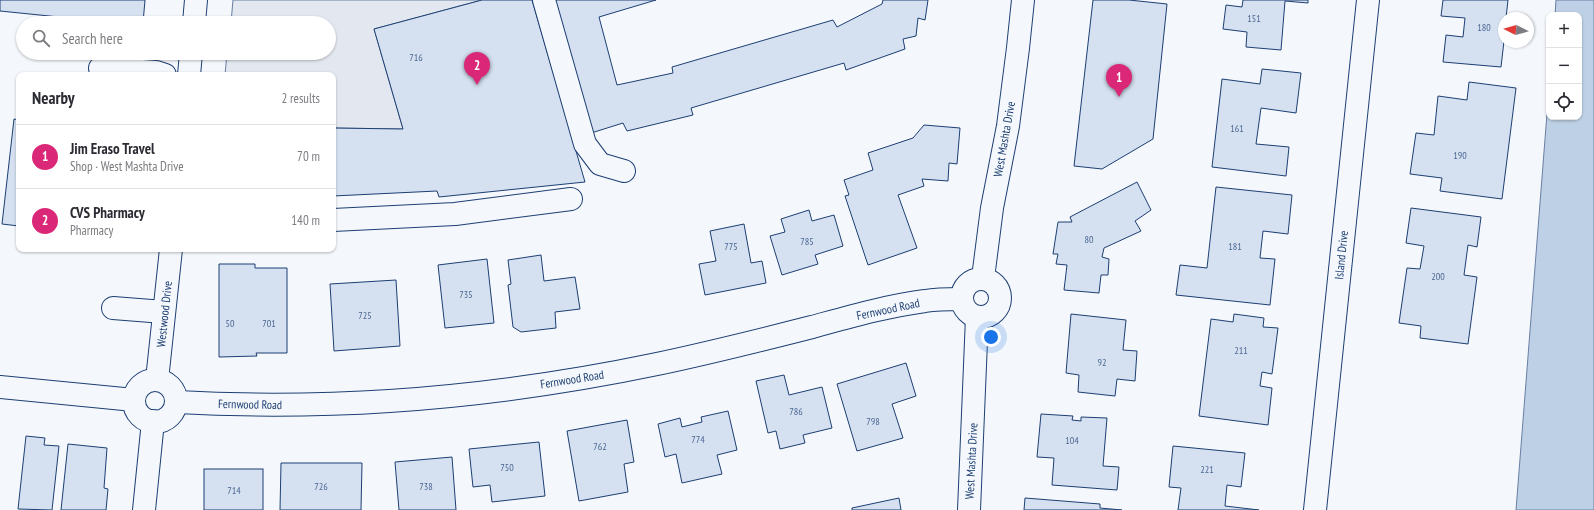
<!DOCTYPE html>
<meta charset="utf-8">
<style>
:root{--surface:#fff;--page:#f2f2f3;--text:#2b2b33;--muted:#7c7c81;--line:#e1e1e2;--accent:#db2777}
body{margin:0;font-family:"PT Sans Narrow",sans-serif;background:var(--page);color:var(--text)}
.controls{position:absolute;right:12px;top:12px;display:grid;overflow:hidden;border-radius:8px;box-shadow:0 1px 3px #0004}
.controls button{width:36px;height:36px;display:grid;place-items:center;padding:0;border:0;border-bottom:1px solid var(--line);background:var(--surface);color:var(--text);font:20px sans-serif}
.compass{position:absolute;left:1498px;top:12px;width:36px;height:36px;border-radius:50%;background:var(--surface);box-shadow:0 1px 3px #0004;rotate:276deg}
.you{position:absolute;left:991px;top:337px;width:14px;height:14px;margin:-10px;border:3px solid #fff;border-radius:50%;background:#1a73e8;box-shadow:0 0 0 6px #1a73e833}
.badge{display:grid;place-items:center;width:26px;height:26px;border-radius:50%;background:var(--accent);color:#fff;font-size:13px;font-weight:700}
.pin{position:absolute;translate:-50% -33px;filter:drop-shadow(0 1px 2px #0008)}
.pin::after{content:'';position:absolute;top:21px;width:14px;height:12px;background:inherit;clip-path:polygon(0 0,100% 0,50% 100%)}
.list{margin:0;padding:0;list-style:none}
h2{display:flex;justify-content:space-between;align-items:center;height:52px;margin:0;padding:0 16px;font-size:17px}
h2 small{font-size:13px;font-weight:400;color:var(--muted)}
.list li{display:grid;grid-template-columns:26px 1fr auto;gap:12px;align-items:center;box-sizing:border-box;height:64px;padding:0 16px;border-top:1px solid var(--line)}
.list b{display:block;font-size:15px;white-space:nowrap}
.list p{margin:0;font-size:13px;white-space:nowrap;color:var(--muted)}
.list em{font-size:13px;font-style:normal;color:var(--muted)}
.icon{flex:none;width:22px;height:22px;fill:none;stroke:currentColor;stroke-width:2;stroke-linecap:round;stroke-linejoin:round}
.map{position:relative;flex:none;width:1594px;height:510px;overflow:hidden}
.search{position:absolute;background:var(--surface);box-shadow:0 1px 3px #0004;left:16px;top:16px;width:320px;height:44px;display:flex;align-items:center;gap:10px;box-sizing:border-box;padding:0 14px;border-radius:22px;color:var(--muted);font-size:15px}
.panel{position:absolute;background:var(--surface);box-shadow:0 1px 3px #0004;left:16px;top:72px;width:320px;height:180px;border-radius:8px}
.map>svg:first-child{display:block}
.parking{fill:#e3e8f0;stroke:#687fa3}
.water{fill:#bed0e5;stroke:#687fa3}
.building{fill:#d5e0f0;stroke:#1d3f73}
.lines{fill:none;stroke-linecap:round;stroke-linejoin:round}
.minor-casing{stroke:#1d3f73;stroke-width:24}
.minor{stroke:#f4f7fb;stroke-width:22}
.labels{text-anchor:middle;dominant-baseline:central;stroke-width:3;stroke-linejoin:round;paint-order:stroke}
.number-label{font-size:10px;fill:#4b6792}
.street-label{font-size:12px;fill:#1d3f73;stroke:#f4f7fb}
</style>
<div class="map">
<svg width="1594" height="510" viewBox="0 0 1594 510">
<rect width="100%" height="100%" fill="#f4f7fb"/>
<polygon class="parking" points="233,0 482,0 374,29 403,129 333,128 333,75 225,75 227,53 329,53 329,23 231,23"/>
<polygon class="water" points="1556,0 1594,0 1594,510 1516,510 1549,88 1549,117 1579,117 1579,15 1555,15"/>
<g class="building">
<polygon points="0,0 145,0 143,23 68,23 69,18 0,11"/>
<polygon points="482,0 532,0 585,182 439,197 437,191 333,196 333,128 403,129 374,29"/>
<polygon points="548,0 656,0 599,17 617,85 673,73 672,67 833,20 837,27 882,4 883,0 928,0 925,20 918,18 916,36 903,39 905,49 846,70 844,63 691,108 693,115 627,131 623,123 588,134"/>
<polygon points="1093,0 1129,0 1167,4 1153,139 1102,169 1074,166"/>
<polygon points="1243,0 1308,0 1308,3 1285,1 1281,50 1246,47 1247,32 1223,29 1226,5 1242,7"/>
<polygon points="1443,0 1508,0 1506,18 1504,18 1504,41 1501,67 1443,62 1446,35 1463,37 1465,18 1441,16"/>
<polygon points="1262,69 1301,73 1296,113 1261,108 1256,144 1289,147 1286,176 1212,167 1222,79 1260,84"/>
<polygon points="1469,82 1516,88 1502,199 1440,191 1442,178 1410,174 1416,133 1434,135 1438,96 1467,100"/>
<polygon points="14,119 19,120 19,226 2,224"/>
<polygon points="924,125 960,128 957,164 949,163 948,181 922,179 924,186 898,195 917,248 868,265 845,196 849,195 844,180 873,170 868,153 913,138"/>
<polygon points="1137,182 1151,210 1135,221 1141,231 1104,248 1102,257 1109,259 1108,275 1101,275 1099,293 1064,290 1067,265 1056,264 1058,254 1053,254 1058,222 1072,222 1070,217"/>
<polygon points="1216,187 1292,195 1288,234 1263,231 1260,258 1275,259 1270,305 1176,295 1180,265 1207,268"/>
<polygon points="1411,208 1481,217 1477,247 1468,245 1464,275 1477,277 1468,344 1420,338 1421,326 1399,323 1407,268 1420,269 1424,246 1406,243"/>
<polygon points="809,210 812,221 834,215 843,246 815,255 818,264 782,275 770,236 785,232 781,219"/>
<polygon points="744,224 751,263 762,261 766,283 705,295 699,264 716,261 710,231"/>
<polygon points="541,255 544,281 575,277 580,309 555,312 556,328 521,332 513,327 508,285 511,284 508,260"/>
<polygon points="487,259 494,323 445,328 438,265"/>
<polygon points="219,264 255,264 255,268 287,268 287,353 256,353 257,356 219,357"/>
<polygon points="396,280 400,346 334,351 330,284"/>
<polygon points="1071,314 1126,320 1123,350 1137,351 1135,381 1117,379 1115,396 1078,392 1079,375 1066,373"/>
<polygon points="1234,314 1264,318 1263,327 1278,328 1272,374 1262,372 1260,386 1272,388 1268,425 1199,416 1211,319 1233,322"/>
<polygon points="906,363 916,396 892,404 903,438 857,451 837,384"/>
<polygon points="784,375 789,395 822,387 832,428 803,435 805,443 780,449 776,431 768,433 756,381"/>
<polygon points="728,411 737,450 717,455 722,474 682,483 676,454 665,457 658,424 680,418 682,427 702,422 701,417"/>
<polygon points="1041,414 1073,416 1072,420 1081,421 1081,417 1107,418 1103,466 1119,467 1117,490 1052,485 1054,458 1037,457"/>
<polygon points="627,420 634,462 624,464 628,492 579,501 567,431"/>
<polygon points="26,436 45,438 44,445 59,446 52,510 18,509"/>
<polygon points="539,442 545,496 492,502 490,485 473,487 469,449"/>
<polygon points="68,444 107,448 104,488 108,489 106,510 61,510"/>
<polygon points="1173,446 1245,453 1241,487 1227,485 1225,506 1259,510 1178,510 1181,488 1169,487"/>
<polygon points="452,457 456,510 399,510 395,462"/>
<polygon points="281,463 362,463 361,510 280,510"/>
<rect x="204" y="469" width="59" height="41"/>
<polygon points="899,498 901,510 852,510 852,508"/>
<polygon points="1025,498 1100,504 1100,508 1122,510 1024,510"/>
</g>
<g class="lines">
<defs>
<g id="minor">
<polyline points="544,0 585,144 600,164 624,171"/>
<polyline points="194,23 196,0"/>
<polyline points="100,68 156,72 165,75"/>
<polyline points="189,75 191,53"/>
<polyline points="333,220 455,214 571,199"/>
<polyline points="983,278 992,208 1008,126 1018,48 1023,0"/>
<circle cx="981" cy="298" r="19"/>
<polyline points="113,308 164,312"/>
<circle cx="155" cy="401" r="21"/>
<polyline points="157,380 171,249"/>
<polyline points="0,387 134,400"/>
<path d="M177,402C337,411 499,397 657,364C709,353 761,340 812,327C849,317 887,306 925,301C937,299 949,299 961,299"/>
<polyline points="144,510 153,421"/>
<polyline points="969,510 977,317"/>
<polyline points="1315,510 1368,0"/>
</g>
</defs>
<use href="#minor" class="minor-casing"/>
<use href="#minor" class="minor"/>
</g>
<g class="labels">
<g class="number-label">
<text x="1254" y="18">151</text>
<text x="1484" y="27">180</text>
<text x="416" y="57">716</text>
<text x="1237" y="128">161</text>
<text x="1460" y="155">190</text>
<text x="1089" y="239">80</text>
<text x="807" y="241">785</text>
<text x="731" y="246">775</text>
<text x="1235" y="246">181</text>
<text x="1438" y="276">200</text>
<text x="466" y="294">735</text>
<text x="365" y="315">725</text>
<text x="230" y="323">50</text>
<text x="269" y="323">701</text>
<text x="1241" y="350">211</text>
<text x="1102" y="362">92</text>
<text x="796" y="411">786</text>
<text x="873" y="421">798</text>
<text x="698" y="439">774</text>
<text x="1072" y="440">104</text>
<text x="600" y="446">762</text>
<text x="507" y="467">750</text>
<text x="1207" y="469">221</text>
<text x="321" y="486">726</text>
<text x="426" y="486">738</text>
<text x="234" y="490">714</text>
</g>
<g class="street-label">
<text transform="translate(1004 139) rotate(-80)">West Mashta Drive</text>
<text transform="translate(1341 255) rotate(-84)">Island Drive</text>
<text transform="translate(888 309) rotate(-12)">Fernwood Road</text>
<text transform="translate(164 314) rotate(-84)">Westwood Drive</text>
<text transform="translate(572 379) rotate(-9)">Fernwood Road</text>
<text transform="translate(250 404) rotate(1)">Fernwood Road</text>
<text transform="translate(971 461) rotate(-87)">West Mashta Drive</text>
</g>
</g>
</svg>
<div class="controls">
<button>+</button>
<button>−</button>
<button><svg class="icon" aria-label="locate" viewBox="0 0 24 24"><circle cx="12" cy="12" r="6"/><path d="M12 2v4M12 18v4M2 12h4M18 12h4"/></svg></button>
</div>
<svg class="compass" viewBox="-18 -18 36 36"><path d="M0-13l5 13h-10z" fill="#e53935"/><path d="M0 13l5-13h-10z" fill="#7c7c81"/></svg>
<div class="you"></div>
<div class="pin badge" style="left:1119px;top:97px">1</div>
<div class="pin badge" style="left:477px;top:85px">2</div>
<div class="search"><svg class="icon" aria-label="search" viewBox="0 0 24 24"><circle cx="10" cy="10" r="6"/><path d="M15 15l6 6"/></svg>Search here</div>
<section class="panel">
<h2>Nearby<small>2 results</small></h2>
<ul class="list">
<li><span class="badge">1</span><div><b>Jim Eraso Travel</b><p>Shop · West Mashta Drive</p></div><em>70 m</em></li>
<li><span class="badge">2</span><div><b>CVS Pharmacy</b><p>Pharmacy</p></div><em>140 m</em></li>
</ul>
</section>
</div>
